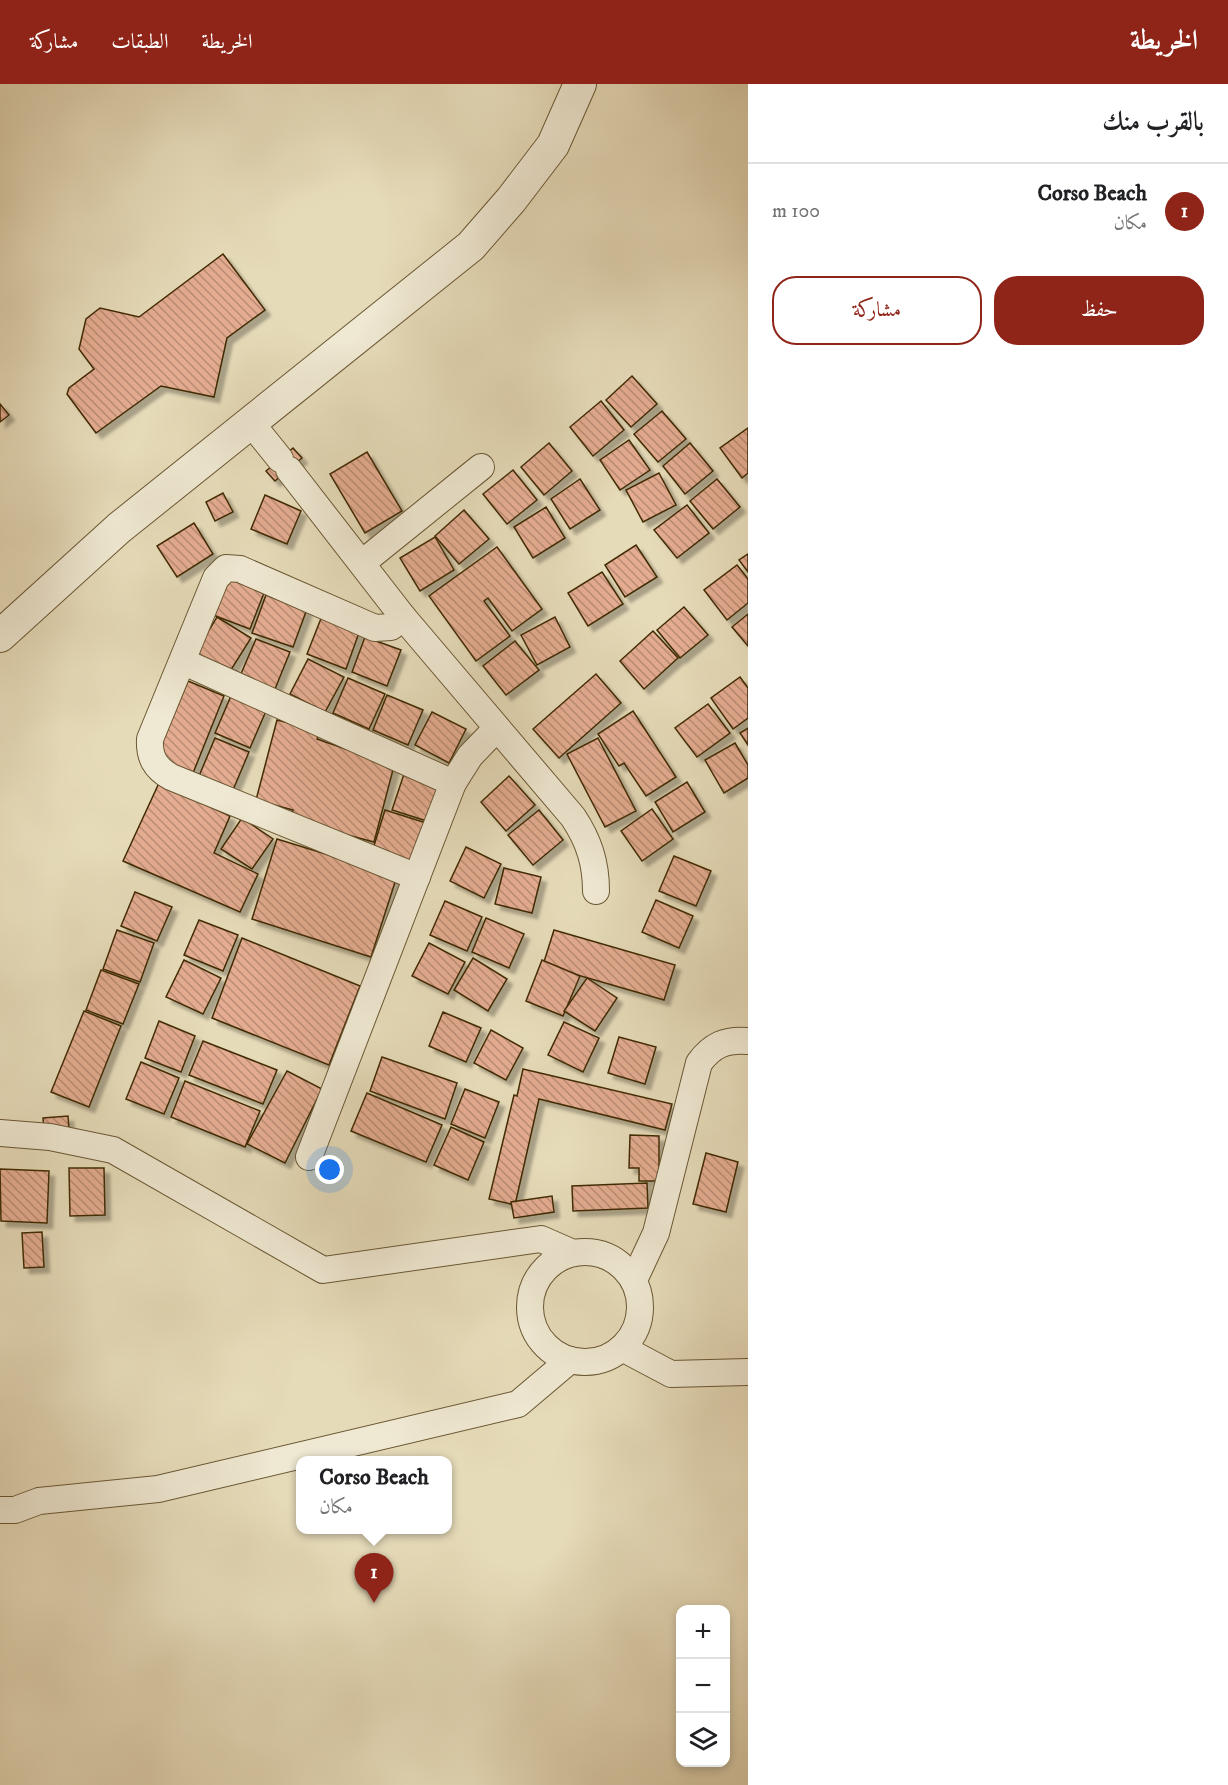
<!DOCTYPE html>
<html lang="ar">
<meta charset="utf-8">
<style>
:root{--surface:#fff;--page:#f2f2f2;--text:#202124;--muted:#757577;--line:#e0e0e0;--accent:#8f2418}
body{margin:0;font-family:"IM FELL DW Pica",Amiri,serif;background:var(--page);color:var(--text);direction:rtl}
.controls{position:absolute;right:18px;bottom:18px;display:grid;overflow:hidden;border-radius:12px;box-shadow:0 3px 9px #0003}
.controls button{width:54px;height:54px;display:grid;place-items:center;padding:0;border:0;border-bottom:2px solid var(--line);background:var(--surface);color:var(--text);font:30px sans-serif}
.you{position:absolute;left:330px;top:1086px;width:21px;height:21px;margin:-15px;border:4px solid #fff;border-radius:50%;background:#1a73e8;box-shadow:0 0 0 9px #1a73e833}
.badge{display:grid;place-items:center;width:39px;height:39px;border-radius:50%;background:var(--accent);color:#fff;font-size:20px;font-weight:700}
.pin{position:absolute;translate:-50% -50px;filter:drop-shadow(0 2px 3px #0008)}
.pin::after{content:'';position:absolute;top:32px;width:21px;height:18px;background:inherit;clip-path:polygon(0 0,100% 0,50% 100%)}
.popup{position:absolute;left:296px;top:1372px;width:156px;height:78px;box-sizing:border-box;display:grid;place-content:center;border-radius:12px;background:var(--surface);filter:drop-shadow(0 2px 4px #0005);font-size:20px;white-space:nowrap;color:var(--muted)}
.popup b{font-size:22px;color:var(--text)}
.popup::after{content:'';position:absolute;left:50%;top:100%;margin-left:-12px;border:12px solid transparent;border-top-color:var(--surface)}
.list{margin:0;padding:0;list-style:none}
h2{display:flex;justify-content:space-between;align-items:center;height:78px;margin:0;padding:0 24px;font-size:26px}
h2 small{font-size:20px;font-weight:400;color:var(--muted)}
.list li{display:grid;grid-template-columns:39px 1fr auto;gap:18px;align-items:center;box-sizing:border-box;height:96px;padding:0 24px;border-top:2px solid var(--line)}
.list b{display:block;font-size:22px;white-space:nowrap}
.list p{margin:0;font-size:20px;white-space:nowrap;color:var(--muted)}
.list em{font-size:20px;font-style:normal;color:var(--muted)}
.actions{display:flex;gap:12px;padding:18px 24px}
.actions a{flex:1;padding:14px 0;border:2px solid var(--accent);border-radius:24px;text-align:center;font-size:21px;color:var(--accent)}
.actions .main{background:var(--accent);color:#fff}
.icon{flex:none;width:33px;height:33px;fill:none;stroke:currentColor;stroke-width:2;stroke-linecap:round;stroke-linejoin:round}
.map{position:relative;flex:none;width:748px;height:1701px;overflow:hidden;direction:ltr}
header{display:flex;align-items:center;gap:36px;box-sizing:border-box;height:84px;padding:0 30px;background:var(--accent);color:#fff}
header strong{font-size:28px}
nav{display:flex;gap:33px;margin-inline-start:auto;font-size:21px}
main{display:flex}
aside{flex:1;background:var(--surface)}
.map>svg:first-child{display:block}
.building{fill:url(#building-back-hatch);stroke:#412b06;stroke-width:1.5;filter:url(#shadow)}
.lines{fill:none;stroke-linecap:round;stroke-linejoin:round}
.minor-casing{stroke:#6a5733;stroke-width:28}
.tertiary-casing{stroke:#6a5733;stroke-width:34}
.minor{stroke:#efe8d2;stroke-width:26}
.tertiary{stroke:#efe8d2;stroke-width:32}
</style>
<header>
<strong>الخريطة</strong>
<nav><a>الخريطة</a><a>الطبقات</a><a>مشاركة</a></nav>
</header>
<main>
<aside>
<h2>بالقرب منك<small></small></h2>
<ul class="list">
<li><span class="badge">1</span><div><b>Corso Beach</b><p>مكان</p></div><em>100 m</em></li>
</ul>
<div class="actions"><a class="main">حفظ</a><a>مشاركة</a></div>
</aside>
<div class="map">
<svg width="748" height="1701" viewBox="0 0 748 1701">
<defs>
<pattern id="building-back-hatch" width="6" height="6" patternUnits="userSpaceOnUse" patternTransform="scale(1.5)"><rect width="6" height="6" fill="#e4ac91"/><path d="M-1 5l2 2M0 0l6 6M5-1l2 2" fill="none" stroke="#ba8c74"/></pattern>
<filter id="shadow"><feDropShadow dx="5.5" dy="5.5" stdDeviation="1.5" flood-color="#0004"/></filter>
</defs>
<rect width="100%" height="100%" fill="#e6dbb9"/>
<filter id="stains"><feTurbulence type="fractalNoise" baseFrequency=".00333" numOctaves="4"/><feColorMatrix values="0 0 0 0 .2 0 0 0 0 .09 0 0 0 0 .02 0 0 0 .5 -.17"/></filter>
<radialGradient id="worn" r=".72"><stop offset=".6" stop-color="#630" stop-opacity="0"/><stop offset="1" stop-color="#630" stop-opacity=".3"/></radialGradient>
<g class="building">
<polygon points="223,170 265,226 227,254 214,313 161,302 96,349 67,310 69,304 94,285 79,265 86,235 100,224 139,233"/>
<polygon points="632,292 657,320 631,343 606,316"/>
<polygon points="601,317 624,346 593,372 570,343"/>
<polygon points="0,320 9,331 0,338"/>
<polygon points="662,327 686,355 658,378 634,350"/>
<polygon points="748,344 748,389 742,394 720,364"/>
<polygon points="629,356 650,386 620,406 600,376"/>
<polygon points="549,359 572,387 544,411 521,383"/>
<polygon points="690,359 713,387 685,410 663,382"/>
<polygon points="293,364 302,374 275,397 266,387"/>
<polygon points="367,368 402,427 365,449 330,390"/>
<polygon points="513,386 537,416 507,440 483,410"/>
<polygon points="659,389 676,421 643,438 626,406"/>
<polygon points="580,395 600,426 570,445 551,415"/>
<polygon points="717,395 740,423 713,445 690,417"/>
<polygon points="223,409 233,428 215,437 206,418"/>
<polygon points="265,411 301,427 287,460 251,445"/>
<polygon points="687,421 709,449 677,474 654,446"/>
<polygon points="546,423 565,454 533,474 514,443"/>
<polygon points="464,426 489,455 459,480 435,452"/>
<polygon points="194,439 213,470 177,493 157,462"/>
<polygon points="435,453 454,486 420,507 400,474"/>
<polygon points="636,461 657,493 625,513 605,481"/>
<polygon points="497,463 542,525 512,547 488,514 484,517 510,552 476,577 429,512"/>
<polygon points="748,470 748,488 739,476"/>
<polygon points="737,481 748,495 748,519 727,536 704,506"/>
<polygon points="602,488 623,520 588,542 568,509"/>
<polygon points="227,494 264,509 250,545 213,531"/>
<polygon points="266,511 307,525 293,563 252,549"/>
<polygon points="684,523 708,551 680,574 657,546"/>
<polygon points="748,530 748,562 732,543"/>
<polygon points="322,532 360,546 346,585 307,570"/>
<polygon points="217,533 251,554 229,589 195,569"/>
<polygon points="555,533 570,563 537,581 521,551"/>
<polygon points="653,547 678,574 644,605 620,577"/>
<polygon points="365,553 401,566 387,602 352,588"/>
<polygon points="256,555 290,568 275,605 240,592"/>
<polygon points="515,557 539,586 506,611 483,582"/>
<polygon points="308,575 344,593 325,628 290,610"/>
<polygon points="596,590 621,619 559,674 533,645"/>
<polygon points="740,593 748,604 748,634 733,645 711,614"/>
<polygon points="348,594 385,610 369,645 333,629"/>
<polygon points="188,597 224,612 193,689 156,674"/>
<polygon points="387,611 423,626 408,661 373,646"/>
<polygon points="231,612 266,627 250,664 215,649"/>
<polygon points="708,620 730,649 697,673 675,644"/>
<polygon points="633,627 676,693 646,712 624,679 619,682 598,650"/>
<polygon points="432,628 466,645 449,679 415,661"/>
<polygon points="277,636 320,647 317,655 394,682 374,758 291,736 293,726 256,716"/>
<polygon points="748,644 748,661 740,649"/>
<polygon points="215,654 249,668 233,706 199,692"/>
<polygon points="598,654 636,727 605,743 567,670"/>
<polygon points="735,659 748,681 748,694 724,709 705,676"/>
<polygon points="405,687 443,699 430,738 392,726"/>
<polygon points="509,692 535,721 506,747 481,718"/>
<polygon points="687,698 705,728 673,748 655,718"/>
<polygon points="159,699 230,732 214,769 258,790 240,828 123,777"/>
<polygon points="652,725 673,755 642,777 621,747"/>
<polygon points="385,726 426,739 413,778 373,765"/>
<polygon points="539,726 563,756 533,781 508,751"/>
<polygon points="242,734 273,755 252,785 221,765"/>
<polygon points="277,755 397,792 371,873 252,835"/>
<polygon points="466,763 501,780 484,814 450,797"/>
<polygon points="674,772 711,787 696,822 659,807"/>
<polygon points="504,784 541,793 532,829 495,820"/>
<polygon points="135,808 172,823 157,857 121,842"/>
<polygon points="656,816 693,832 679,864 642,848"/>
<polygon points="445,817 482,833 467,867 430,851"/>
<polygon points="486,834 524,850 509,884 472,868"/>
<polygon points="199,836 238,851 223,887 184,871"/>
<polygon points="117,846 154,859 140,898 103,885"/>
<polygon points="554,846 675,881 664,916 543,881"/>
<polygon points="242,854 360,902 329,981 212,934"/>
<polygon points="429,859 465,878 448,910 412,892"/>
<polygon points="473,874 507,895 488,927 454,906"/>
<polygon points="184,876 221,894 203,930 166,913"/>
<polygon points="542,876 580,892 563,932 526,917"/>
<polygon points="101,886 139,900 123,940 86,926"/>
<polygon points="587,894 617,914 595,947 564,927"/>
<polygon points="84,927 121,942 89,1023 51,1008"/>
<polygon points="443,928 481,944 466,978 429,962"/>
<polygon points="159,937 195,952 181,988 145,974"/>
<polygon points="564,938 599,954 583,988 548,971"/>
<polygon points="491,946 523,964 506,996 474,979"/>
<polygon points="619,953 656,963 645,1000 608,989"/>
<polygon points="203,957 277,986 263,1020 189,991"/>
<polygon points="382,973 457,999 445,1035 370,1007"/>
<polygon points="141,978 179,994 164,1030 126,1015"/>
<polygon points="523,985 672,1020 665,1046 539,1015 515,1121 489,1115 514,1011 517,1012"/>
<polygon points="287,987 322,1005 285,1079 247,1060"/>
<polygon points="185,997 260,1027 245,1063 171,1033"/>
<polygon points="465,1005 499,1018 485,1054 451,1040"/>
<polygon points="367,1009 442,1041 426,1078 351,1047"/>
<polygon points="68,1032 69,1045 44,1047 43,1034"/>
<polygon points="451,1043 484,1058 468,1096 434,1081"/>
<polygon points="630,1051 659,1052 659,1097 639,1097 639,1084 629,1084"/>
<polygon points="706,1069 738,1078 726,1128 693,1120"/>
<polygon points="69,1084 104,1084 105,1131 70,1132"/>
<polygon points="0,1085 49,1087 47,1139 1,1137"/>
<polygon points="647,1099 648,1124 573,1127 572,1102"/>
<polygon points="552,1112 554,1128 514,1134 511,1118"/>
<polygon points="42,1148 44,1183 24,1184 22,1149"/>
</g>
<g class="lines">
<defs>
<g id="minor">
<polyline points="251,339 280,375"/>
<path d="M289,386L403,533L573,733C589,757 596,779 596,807"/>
<polyline points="362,479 481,383"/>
<path d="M403,533L391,543L375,544L240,485L226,484L216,494L150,655C149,673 155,684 171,693L417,793"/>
<polyline points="184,578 453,699"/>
<polyline points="0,1049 50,1053 113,1066 323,1186 541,1155 573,1169"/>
<polyline points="309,1073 453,699 470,672 497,644"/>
<circle cx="585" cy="1223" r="55"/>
<path d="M634,1196L656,1149L699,979C712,961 726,955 748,957"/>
<polyline points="622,1264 671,1290 748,1288"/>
<polyline points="0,1426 15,1426 39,1417 158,1405 518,1320 570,1276"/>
</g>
<polyline id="tertiary" points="0,552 119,444 471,162 511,116 553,61 580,0"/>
</defs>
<use href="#minor" class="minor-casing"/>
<use href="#tertiary" class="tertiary-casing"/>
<use href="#minor" class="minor"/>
<use href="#tertiary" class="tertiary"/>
</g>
<rect width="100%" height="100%" filter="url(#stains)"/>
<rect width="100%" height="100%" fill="url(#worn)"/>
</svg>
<div class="controls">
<button>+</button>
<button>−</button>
<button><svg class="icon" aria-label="layers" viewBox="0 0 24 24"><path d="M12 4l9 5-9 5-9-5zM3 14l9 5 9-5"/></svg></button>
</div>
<div class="you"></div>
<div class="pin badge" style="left:374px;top:1519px">1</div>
<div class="popup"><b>Corso Beach</b>مكان</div>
</div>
</main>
